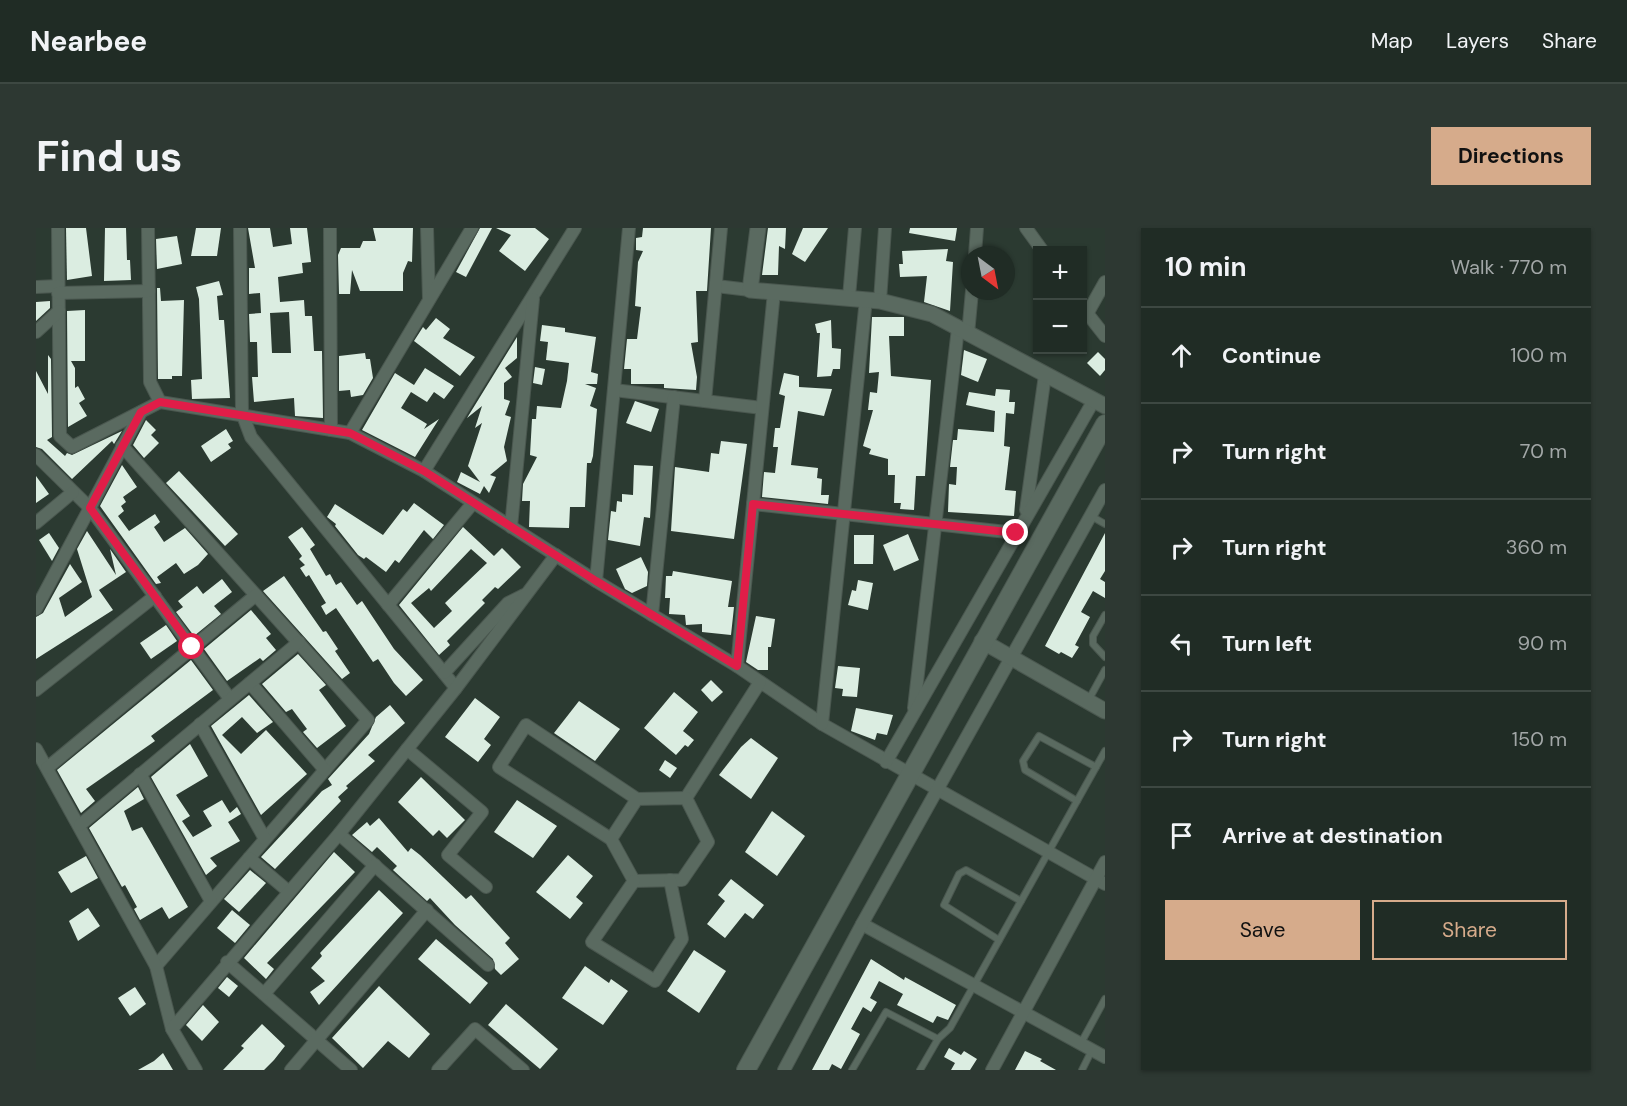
<!DOCTYPE html>
<meta charset="utf-8">
<style>
:root{--surface:#202c25;--page:#2d3832;--text:#f1f3f6;--muted:#a2a7a7;--line:#3d4842;--accent:#d6ab8b}
body{margin:0;font-family:"DM Sans",sans-serif;background:var(--page);color:var(--text)}
.controls{position:absolute;right:18px;top:18px;display:grid;overflow:hidden;border-radius:0px;box-shadow:0 2px 4px #0004}
.controls button{width:54px;height:54px;display:grid;place-items:center;padding:0;border:0;border-bottom:2px solid var(--line);background:var(--surface);color:var(--text);font:30px sans-serif}
.compass{position:absolute;left:925px;top:18px;width:54px;height:54px;border-radius:50%;background:var(--surface);box-shadow:0 2px 4px #0004;rotate:148deg}
.stop{position:absolute;width:18px;height:18px;margin:-14px;border:4px solid #e11d48;border-radius:50%;background:#fff}
.stop.end{background:#e11d48;border-color:#fff;box-shadow:0 2px 6px #0008}
.list{margin:0;padding:0;list-style:none}
h2{display:flex;justify-content:space-between;align-items:center;height:78px;margin:0;padding:0 24px;font-size:26px}
h2 small{font-size:20px;font-weight:400;color:var(--muted)}
.list li{display:grid;grid-template-columns:39px 1fr auto;gap:18px;align-items:center;box-sizing:border-box;height:96px;padding:0 24px;border-top:2px solid var(--line)}
.list b{display:block;font-size:22px;white-space:nowrap}
.list em{font-size:20px;font-style:normal;color:var(--muted)}
.actions{display:flex;gap:12px;padding:18px 24px}
.actions a{flex:1;padding:14px 0;border:2px solid var(--accent);border-radius:0px;text-align:center;font-size:21px;color:var(--accent)}
.actions .main{background:var(--accent);color:#111}
.icon{flex:none;width:33px;height:33px;fill:none;stroke:currentColor;stroke-width:2;stroke-linecap:round;stroke-linejoin:round}
.map{position:relative;flex:none;width:1069px;height:842px;overflow:hidden;border-radius:0px}
header{display:flex;align-items:center;gap:36px;box-sizing:border-box;height:84px;padding:0 30px;background:var(--surface);border-bottom:2px solid var(--line)}
header strong{font-size:28px}
nav{display:flex;gap:33px;margin-inline-start:auto;font-size:21px}
.intro{display:flex;align-items:center;justify-content:space-between;box-sizing:border-box;height:144px;padding:0 36px}
h1{margin:0;font-size:42px}
.button{padding:15px 27px;border-radius:0px;background:var(--accent);color:#111;font-size:21px;font-weight:700}
main{display:flex;gap:36px;padding:0 36px}
aside{flex:1;background:var(--surface);border-radius:0px;box-shadow:0 2px 4px #0004}
.map>svg:first-child{display:block}
.building{fill:#dbede1;fill-rule:evenodd}
.lines{fill:none;stroke-linecap:round;stroke-linejoin:round}
.service-casing{stroke:#4a574f;stroke-width:8}
.minor-casing{stroke:#4a574f;stroke-width:14}
.tertiary-casing{stroke:#4a574f;stroke-width:17}
.secondary-casing{stroke:#4a574f;stroke-width:20}
.service{stroke:#5a6a60;stroke-width:6}
.minor{stroke:#5a6a60;stroke-width:12}
.tertiary{stroke:#5a6a60;stroke-width:15}
.secondary{stroke:#5a6a60;stroke-width:18}
.route{stroke:#e11d48;stroke-width:8}
</style>
<header>
<strong>Nearbee</strong>
<nav><a>Map</a><a>Layers</a><a>Share</a></nav>
</header>
<div class="intro"><h1>Find us</h1><a class="button">Directions</a></div>
<main>
<div class="map">
<svg width="1069" height="842" viewBox="0 0 1069 842">
<rect width="100%" height="100%" fill="#2b3a31"/>
<g class="building">
<polygon points="30,0 50,0 56,48 31,52"/>
<polygon points="69,0 90,0 91,32 94,32 95,52 68,53"/>
<polygon points="160,0 185,0 181,28 155,28"/>
<path d="M212,0H234L237,19L256,16L254,0H271L275,34L266,35L267,45L242,49L244,74L268,72L269,88H276L278,123H286L287,190L259,188L258,170L218,174L216,149H222L221,114H214L213,86L225,85L224,65L213,66V40H219ZM253,84L255,125H236L234,85Z"/>
<polygon points="337,0 377,0 376,34 372,33 367,45 367,63 324,63 316,42 314,66 303,66 302,27 305,20 324,20 327,13 340,13"/>
<polygon points="444,0 456,0 430,49 420,44"/>
<polygon points="460,0 499,0 513,11 489,43 463,23 475,7"/>
<polygon points="607,0 675,0 671,63 660,63 662,114 655,115 661,149 660,162 628,160 628,156 595,156 595,141 588,141 591,111 601,111 605,79 599,78 602,34 607,23 600,22 600,10 606,9"/>
<polygon points="732,0 750,0 749,21 743,18 742,47 726,47"/>
<polygon points="767,0 792,0 769,34 756,26"/>
<polygon points="874,0 921,0 919,13 873,5"/>
<polygon points="141,8 146,36 121,41 120,11"/>
<polygon points="912,21 910,33 917,34 914,83 888,74 891,48 864,49 863,36 867,36 866,23"/>
<polygon points="183,53 187,67 181,68 183,92 188,92 194,170 156,171 155,152 166,151 163,71 160,59"/>
<polygon points="121,60 124,60 125,73 148,72 146,148 136,148 136,151 122,151"/>
<polygon points="14,73 14,80 0,93 0,74"/>
<polygon points="49,82 49,133 35,133 39,140 39,160 42,158 49,171 43,175 51,188 32,199 31,83"/>
<polygon points="836,89 868,89 868,108 853,108 855,148 895,152 889,248 880,248 878,282 864,281 865,275 858,275 859,247 852,247 852,231 833,226 835,221 827,218 837,182 832,182 834,164 841,165 843,144 833,145"/>
<polygon points="400,90 414,101 407,110 439,129 424,148 378,113 387,99 390,102"/>
<polygon points="795,92 796,120 805,121 804,141 797,141 795,148 781,149 784,105 781,105 779,96"/>
<polygon points="506,97 529,100 529,104 560,109 555,144 562,146 561,156 549,156 560,160 554,178 561,181 557,228 555,235 551,235 549,279 534,279 533,300 493,299 494,273 486,273 487,256 501,229 494,227 496,191 500,191 501,178 525,180 531,153 533,135 510,132 512,114 504,113"/>
<polygon points="481,109 481,130 469,140 476,149 468,155 468,171 474,173 469,187 475,189 468,219 471,233 454,247 460,249 453,265 448,258 444,266 421,254 425,244 444,254 432,238 446,195 439,200 446,178 431,190"/>
<polygon points="928,122 951,131 942,154 925,147"/>
<polygon points="1062,124 1069,131 1069,142 1064,148 1051,135"/>
<polygon points="329,125 330,131 334,131 337,150 327,167 315,169 314,162 303,163 303,128"/>
<polygon points="12,127 15,131 16,209 11,212 29,228 31,225 36,227 86,203 78,216 76,213 36,251 6,221 0,219 0,143 12,166"/>
<polygon points="499,139 509,141 506,157 497,155"/>
<polygon points="389,140 418,158 408,171 398,164 391,174 375,164 365,180 391,196 388,201 403,191 379,229 326,202 359,145 378,157"/>
<polygon points="748,145 763,148 763,159 796,161 788,188 762,183 755,237 782,240 781,250 786,251 785,267 793,267 792,276 726,269 728,244 739,245 742,219 737,219 739,200 744,200 749,168 743,166"/>
<polygon points="960,161 974,162 973,174 979,174 978,186 970,185 968,218 974,219 969,262 980,263 978,288 912,284 913,256 920,257 921,239 914,239 917,212 921,212 922,201 958,204 959,183 930,177 933,164 959,168"/>
<polygon points="599,173 623,181 615,204 590,195"/>
<polygon points="110,192 120,202 115,207 123,215 108,230 97,217"/>
<polygon points="190,201 197,213 192,216 195,220 175,234 165,218"/>
<polygon points="685,213 711,216 698,311 635,303 639,239 673,244 675,225 683,226"/>
<polygon points="86,237 101,259 87,269 90,274 85,278 88,283 82,288 93,303 119,286 124,294 118,299 128,314 149,300 172,326 162,337 148,346 140,335 121,349 125,355 120,356 64,278"/>
<polygon points="598,237 617,238 614,290 608,289 604,318 572,312 575,283 580,284 581,273 586,274 586,266 597,267"/>
<polygon points="143,243 202,306 189,318 130,255"/>
<polygon points="0,248 13,266 0,275"/>
<polygon points="378,275 408,297 397,311 388,302 363,335 359,332 350,344 330,329 328,331 322,327 299,298 300,296 291,289 299,276 347,307 367,281 371,284"/>
<polygon points="266,299 279,317 274,321 290,348 294,346 300,357 305,354 321,377 326,373 358,421 387,452 370,468 358,455 342,431 337,434 300,380 290,387 285,378 290,375 273,347 270,349 264,340 269,337 263,331 266,328 252,309"/>
<path d="M427,299L458,328L466,320L485,339L462,361L459,359L446,372L449,375L411,413L414,417L403,427L363,377ZM435,321L451,335L409,375L416,383L398,400L375,375L393,360L395,363Z"/>
<polygon points="51,303 80,347 74,321 90,344 63,362 77,382 0,431 0,389 7,385 34,336 46,354 23,370 29,389 56,369 41,321"/>
<polygon points="13,305 23,320 16,333 3,312"/>
<polygon points="1069,305 1069,343 1064,351 1069,354 1069,370 1057,363 1045,384 1054,389 1039,417 1043,419 1036,430 1025,424 1023,426 1009,418"/>
<polygon points="872,306 883,332 858,343 847,317"/>
<polygon points="818,307 838,307 837,336 818,336"/>
<polygon points="605,329 612,344 611,358 596,365 589,361 580,341"/>
<polygon points="637,343 696,353 692,379 698,379 695,407 666,404 666,396 650,397 649,387 633,386 634,370 629,370 630,348 636,348"/>
<polygon points="248,348 287,404 290,403 302,421 299,423 314,445 306,451 227,363"/>
<polygon points="186,351 196,364 178,378 185,386 158,408 140,384 147,379 142,373 161,358 167,366"/>
<polygon points="822,352 837,355 832,382 812,377 816,362 820,363"/>
<polygon points="215,382 235,406 230,410 240,422 227,433 224,430 191,453 168,421"/>
<polygon points="720,388 739,391 735,419 732,419 732,442 722,442 710,434"/>
<polygon points="130,397 141,413 115,431 104,415"/>
<polygon points="262,426 290,457 283,462 310,498 281,520 267,504 271,501 256,481 250,484 226,456"/>
<polygon points="155,432 177,462 115,508 119,513 50,561 59,573 45,585 21,542"/>
<polygon points="802,438 824,440 821,469 806,468 807,461 799,460"/>
<polygon points="675,452 687,464 676,474 665,462"/>
<polygon points="638,464 662,484 647,503 658,512 652,519 649,517 640,527 608,500"/>
<polygon points="213,467 237,494 221,505 206,489 186,507 205,526 230,502 271,546 225,587 175,498"/>
<polygon points="439,470 464,489 448,511 455,517 442,534 409,509"/>
<polygon points="543,473 584,501 559,533 518,505"/>
<polygon points="354,477 369,495 332,527 339,533 310,558 312,560 302,569 305,573 239,641 225,629 286,563 296,557 292,551 333,506 340,489"/>
<polygon points="820,480 857,487 851,507 841,505 839,512 815,503"/>
<polygon points="715,510 742,530 715,571 683,547 705,519"/>
<polygon points="154,516 172,548 140,567 154,588 146,593 157,609 176,598 167,583 186,572 194,585 201,579 205,586 192,594 204,613 174,630 181,638 170,647 115,549"/>
<polygon points="629,532 641,540 634,550 623,542"/>
<polygon points="385,549 429,592 411,610 403,602 397,608 362,574"/>
<polygon points="102,559 108,571 88,583 96,603 106,599 152,679 133,691 126,679 104,692 98,681 101,679 89,657 86,659 53,600"/>
<polygon points="481,572 521,598 497,630 458,604"/>
<polygon points="736,583 769,608 741,648 709,624"/>
<polygon points="343,590 372,624 375,620 384,627 430,671 435,667 474,710 469,715 483,731 465,747 459,741 457,731 419,697 394,670 391,673 357,642 361,638 341,619 336,624 316,607 331,594 334,598"/>
<polygon points="298,624 319,644 231,735 238,741 230,751 208,730"/>
<polygon points="532,627 557,648 540,669 547,675 534,691 500,664"/>
<polygon points="50,628 62,650 35,665 22,644"/>
<polygon points="214,642 230,655 203,684 188,671"/>
<polygon points="695,651 728,677 717,691 709,685 689,710 671,696 689,673 682,667"/>
<polygon points="343,662 367,685 283,777 274,764 289,753 275,740 286,728 284,725"/>
<polygon points="52,680 64,698 42,713 33,693"/>
<polygon points="196,682 214,697 199,715 181,700"/>
<polygon points="400,711 452,755 434,776 382,731"/>
<polygon points="658,722 690,743 663,785 631,763"/>
<polygon points="835,731 868,752 869,749 920,777 912,792 901,788 897,795 861,777 867,766 843,753 834,770 841,774 835,784 827,779 815,801 824,806 805,841 796,836 793,842 776,842"/>
<polygon points="549,738 573,755 575,751 592,763 567,797 526,770"/>
<polygon points="191,749 202,758 193,769 182,760"/>
<polygon points="343,758 394,806 373,830 352,813 327,840 296,810"/>
<polygon points="99,759 110,776 94,788 82,770"/>
<polygon points="470,776 522,821 504,841 452,797"/>
<polygon points="167,777 183,794 166,813 150,797"/>
<polygon points="226,796 249,818 238,832 228,842 187,842 208,820 205,818"/>
<polygon points="913,820 925,827 928,823 941,831 934,842 915,842 919,835 908,829"/>
<polygon points="989,823 1006,831 1004,833 1020,842 979,842"/>
<polygon points="127,825 137,842 102,842 118,833"/>
</g>
<g class="lines">
<defs>
<g id="service">
<polyline points="1055,288 1069,296"/>
<polyline points="1069,387 1057,408 1057,416 1069,429"/>
<polyline points="1052,473 1069,442"/>
<polyline points="1041,573 989,542 987,533 1003,508 1060,539"/>
<polyline points="963,712 908,677 923,646 930,642 985,673"/>
<polyline points="1045,815 1069,771"/>
<polyline points="816,842 850,784 902,811"/>
<polyline points="884,842 902,811 914,800 1069,523"/>
<polyline points="1046,842 1056,822"/>
</g>
<g id="minor">
<polyline points="22,0 24,208 36,219 124,174"/>
<polyline points="112,0 114,154 124,174 314,205 388,243 560,353 701,438 786,496 1069,656"/>
<polyline points="204,0 206,185 215,209 420,460"/>
<polyline points="294,0 295,202"/>
<polyline points="391,0 393,71"/>
<polyline points="990,0 1006,22"/>
<polyline points="939,27 941,0"/>
<polyline points="680,58 714,62"/>
<polyline points="0,59 22,58"/>
<polyline points="22,65 113,63"/>
<polyline points="813,69 819,0"/>
<polyline points="844,73 849,0"/>
<polyline points="1047,80 1069,108"/>
<polyline points="1051,86 1069,54"/>
<polyline points="0,104 23,83"/>
<polyline points="932,106 936,63"/>
<polyline points="578,162 726,180"/>
<polyline points="669,173 685,0"/>
<polyline points="314,205 436,0"/>
<polyline points="86,218 332,492 120,738"/>
<polyline points="0,227 54,280 194,471"/>
<polyline points="388,243 539,0"/>
<polyline points="717,276 980,305"/>
<polyline points="990,282 1009,147"/>
<polyline points="0,295 37,264"/>
<polyline points="475,299 497,71"/>
<polyline points="560,353 593,0"/>
<polyline points="352,377 437,275"/>
<polyline points="0,381 105,184"/>
<polyline points="616,387 638,169"/>
<polyline points="701,438 738,64"/>
<polyline points="408,445 472,375 488,367"/>
<polyline points="214,455 289,542"/>
<polyline points="0,462 119,368"/>
<polyline points="878,480 922,100"/>
<polyline points="164,496 229,611"/>
<polyline points="786,496 830,71"/>
<polyline points="0,521 120,738 136,801"/>
<polyline points="371,521 446,584 412,627 450,659"/>
<polyline points="850,534 1058,172"/>
<polyline points="11,540 220,367"/>
<polyline points="104,546 175,673"/>
<polyline points="650,570 724,454"/>
<polyline points="44,597 263,414"/>
<polyline points="303,606 452,737"/>
<polyline points="575,611 463,539 490,497 601,571 650,570 672,614 646,652 598,653 575,611 601,571"/>
<polyline points="213,630 252,663"/>
<polyline points="598,653 556,714 619,753 646,711 634,652"/>
<polyline points="826,696 1069,829"/>
<polyline points="191,734 315,842"/>
<polyline points="228,766 339,637"/>
<polyline points="160,842 136,801 303,606 420,460 520,327"/>
<polyline points="255,842 391,682"/>
<polyline points="402,842 439,801 487,842"/>
<polyline points="748,842 826,696 1069,262"/>
<polyline points="956,842 1069,634"/>
</g>
<g id="tertiary">
<polyline points="722,0 714,62 844,73 896,86 1069,178"/>
<polyline points="946,413 1069,483"/>
</g>
<polyline id="secondary" points="710,842 1069,196"/>
</defs>
<use href="#service" class="service-casing"/>
<use href="#minor" class="minor-casing"/>
<use href="#tertiary" class="tertiary-casing"/>
<use href="#secondary" class="secondary-casing"/>
<use href="#service" class="service"/>
<use href="#minor" class="minor"/>
<use href="#tertiary" class="tertiary"/>
<use href="#secondary" class="secondary"/>
</g>
<g class="lines">
<polyline class="route" points="156,419 54,280 105,184 124,174 314,205 388,243 560,353 701,438 717,276 980,305"/>
</g>
</svg>
<div class="controls">
<button>+</button>
<button>−</button>
</div>
<svg class="compass" viewBox="-18 -18 36 36"><path d="M0-13l5 13h-10z" fill="#e53935"/><path d="M0 13l5-13h-10z" fill="#a2a7a7"/></svg>
<div class="stop" style="left:156px;top:419px"></div>
<div class="stop end" style="left:980px;top:305px"></div>
</div>
<aside>
<h2>10 min<small>Walk · 770 m</small></h2>
<ul class="list">
<li><svg class="icon" aria-label="ahead" viewBox="0 0 24 24"><path d="M12 20V5M6 11l6-6 6 6"/></svg><div><b>Continue</b></div><em>100 m</em></li>
<li><svg class="icon" aria-label="right" viewBox="0 0 24 24"><path d="M7 20v-9h11M14 6l5 5-5 5"/></svg><div><b>Turn right</b></div><em>70 m</em></li>
<li><svg class="icon" aria-label="right" viewBox="0 0 24 24"><path d="M7 20v-9h11M14 6l5 5-5 5"/></svg><div><b>Turn right</b></div><em>360 m</em></li>
<li><svg class="icon" aria-label="left" viewBox="0 0 24 24"><path d="M17 20v-9H6M10 6l-5 5 5 5"/></svg><div><b>Turn left</b></div><em>90 m</em></li>
<li><svg class="icon" aria-label="right" viewBox="0 0 24 24"><path d="M7 20v-9h11M14 6l5 5-5 5"/></svg><div><b>Turn right</b></div><em>150 m</em></li>
<li><svg class="icon" aria-label="arrive" viewBox="0 0 24 24"><path d="M6 21V4h12l-3 4 3 4H6"/></svg><div><b>Arrive at destination</b></div></li>
</ul>
<div class="actions"><a class="main">Save</a><a>Share</a></div>
</aside>
</main>
